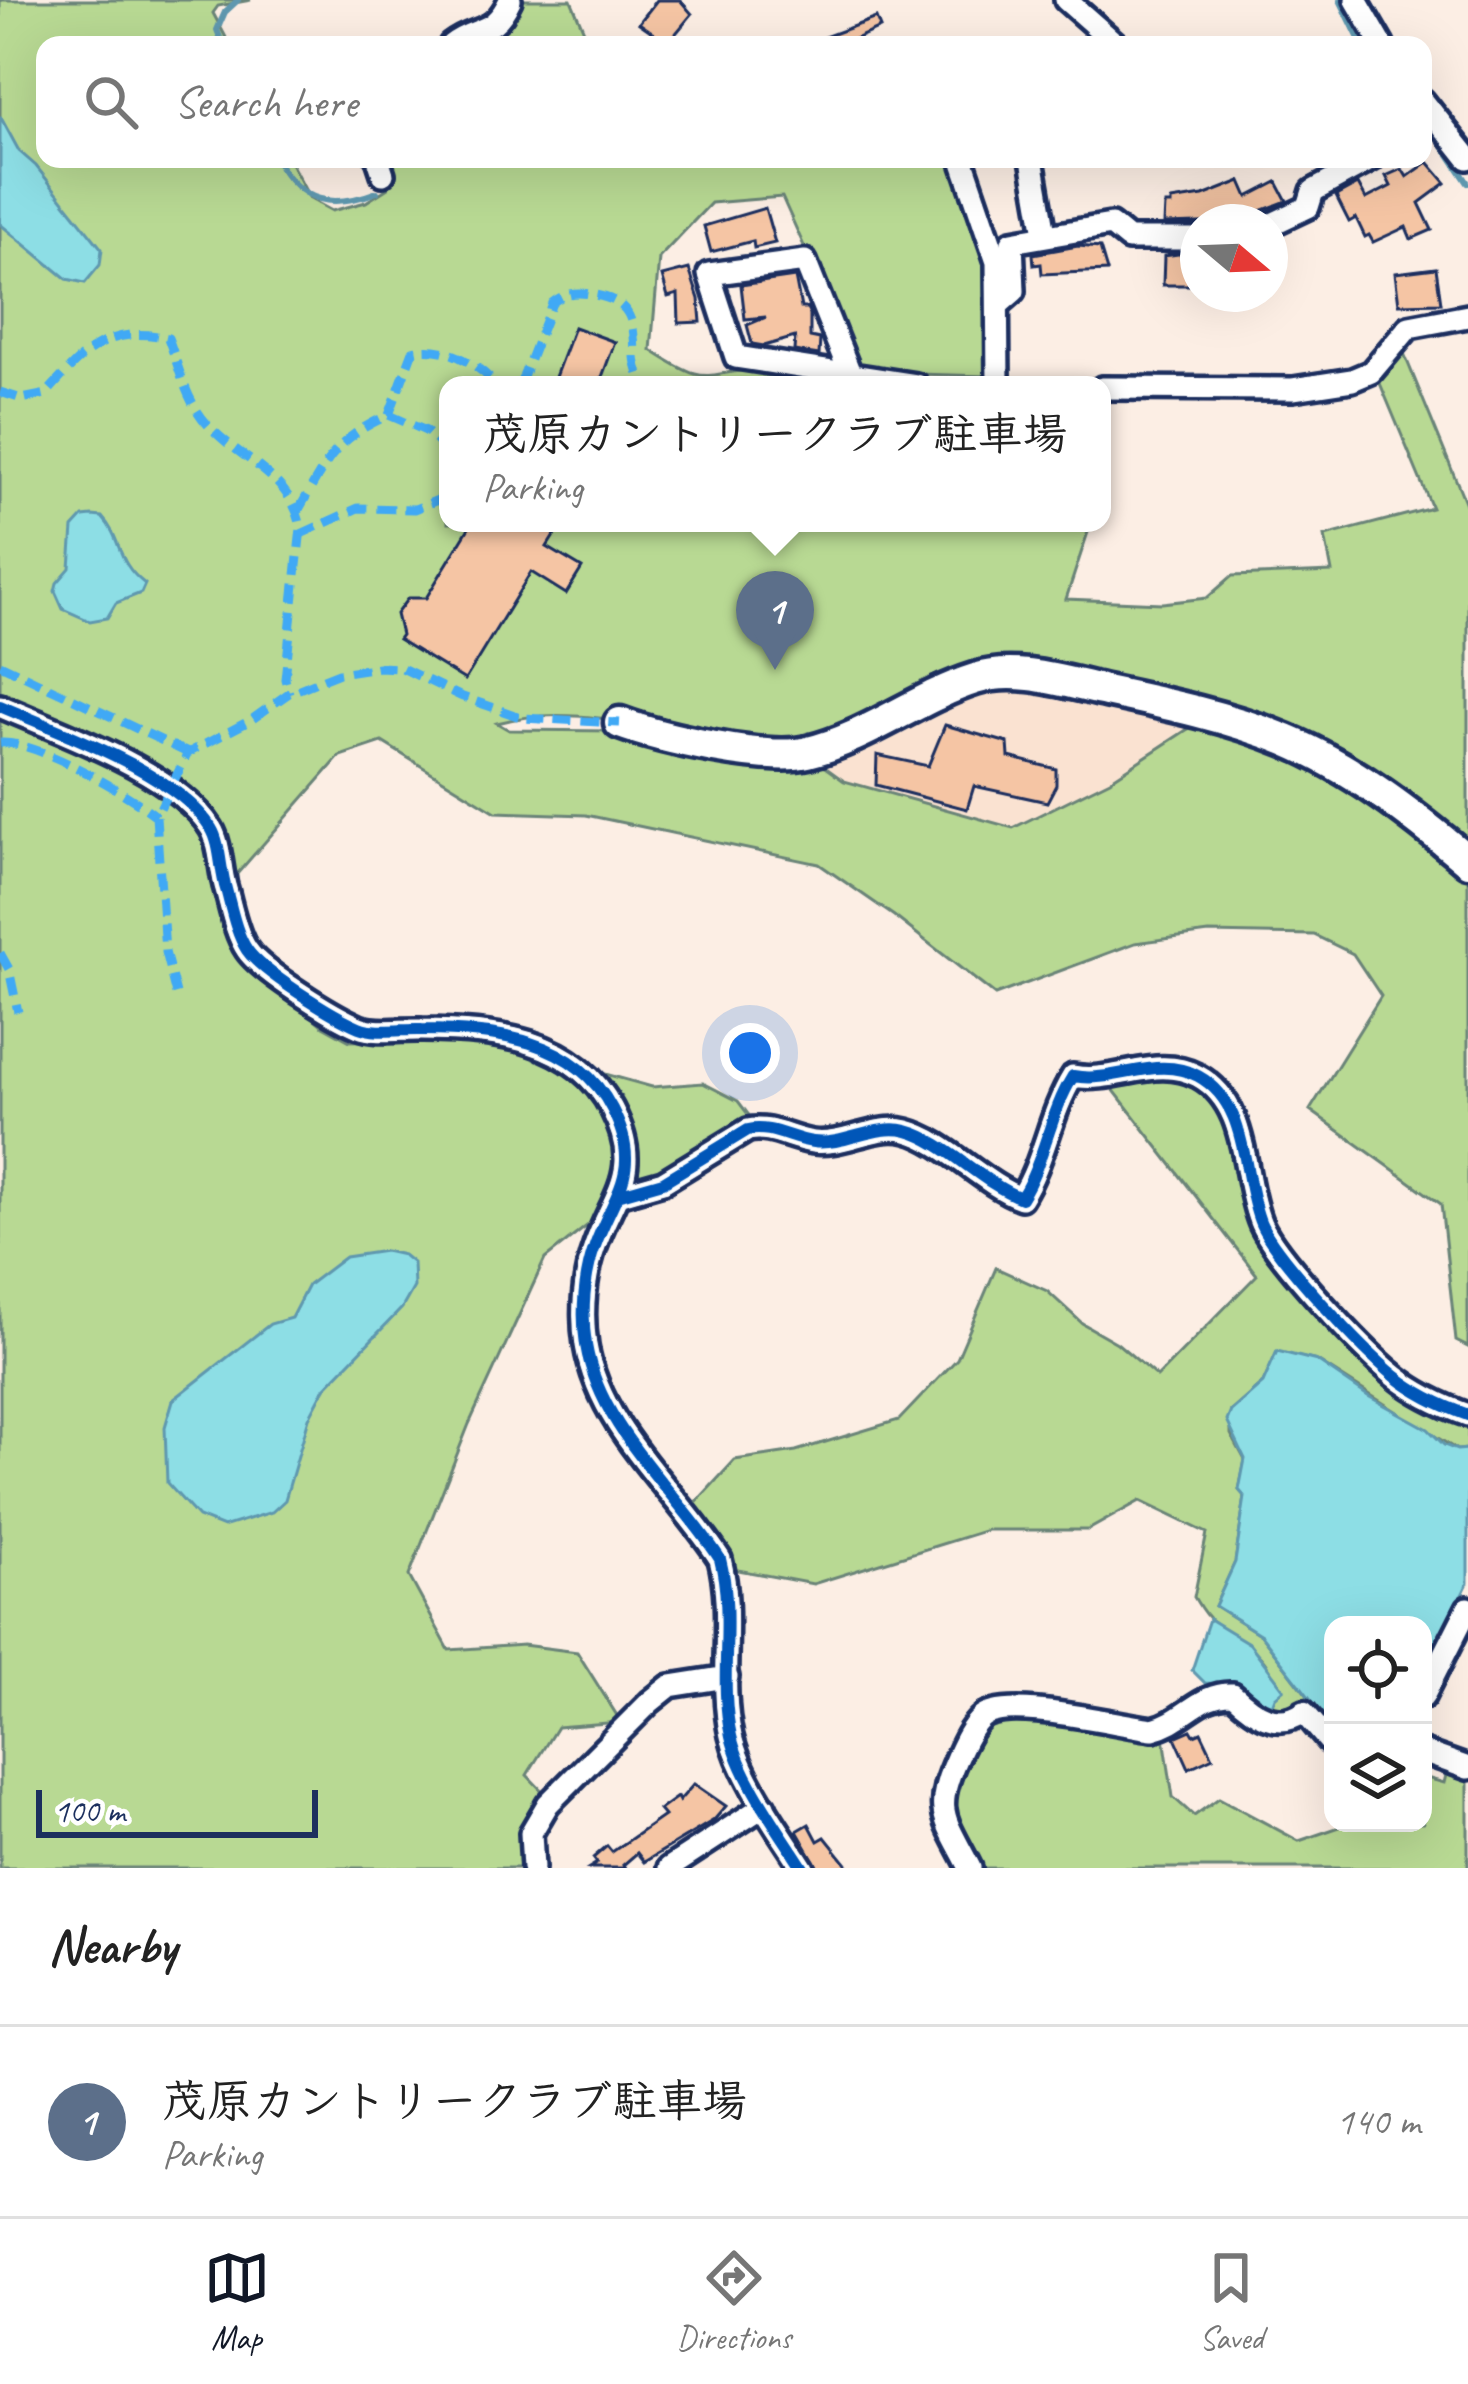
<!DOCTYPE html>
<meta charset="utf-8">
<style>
:root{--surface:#fff;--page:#f6f6f6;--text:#222;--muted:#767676;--line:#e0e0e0;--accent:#111827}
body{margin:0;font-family:Caveat,"Klee One",sans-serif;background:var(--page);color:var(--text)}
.controls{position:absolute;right:36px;bottom:36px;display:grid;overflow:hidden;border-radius:24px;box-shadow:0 12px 48px #0002}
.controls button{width:108px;height:108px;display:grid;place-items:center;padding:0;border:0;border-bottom:3px solid var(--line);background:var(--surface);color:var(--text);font:60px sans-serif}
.compass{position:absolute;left:1180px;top:204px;width:108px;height:108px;border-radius:50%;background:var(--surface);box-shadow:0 12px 48px #0002;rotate:109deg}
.scale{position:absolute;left:36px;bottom:30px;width:282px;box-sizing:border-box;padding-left:12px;border:6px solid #1b2f5e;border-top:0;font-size:33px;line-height:42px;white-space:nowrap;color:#1b2f5e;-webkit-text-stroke:9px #fff;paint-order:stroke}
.you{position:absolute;left:750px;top:1053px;width:42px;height:42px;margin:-30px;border:9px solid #fff;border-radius:50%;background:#1a73e8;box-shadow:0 0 0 18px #1a73e833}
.badge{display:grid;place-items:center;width:78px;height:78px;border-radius:50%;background:var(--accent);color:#fff;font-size:39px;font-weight:700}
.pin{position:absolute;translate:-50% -99px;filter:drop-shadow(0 3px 6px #0008)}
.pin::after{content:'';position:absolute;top:63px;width:42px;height:36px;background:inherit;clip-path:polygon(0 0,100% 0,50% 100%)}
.popup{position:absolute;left:439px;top:376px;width:672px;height:156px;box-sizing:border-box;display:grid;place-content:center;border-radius:24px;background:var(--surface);filter:drop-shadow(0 3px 9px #0005);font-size:39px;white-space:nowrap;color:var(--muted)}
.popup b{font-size:45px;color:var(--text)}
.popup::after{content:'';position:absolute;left:50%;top:100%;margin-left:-24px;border:24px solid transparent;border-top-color:var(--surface)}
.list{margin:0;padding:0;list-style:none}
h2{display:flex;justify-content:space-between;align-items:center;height:156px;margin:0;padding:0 48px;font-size:51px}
h2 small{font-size:39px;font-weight:400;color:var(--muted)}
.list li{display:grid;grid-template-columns:78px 1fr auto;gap:36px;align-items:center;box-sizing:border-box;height:192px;padding:0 48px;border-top:3px solid var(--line)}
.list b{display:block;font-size:45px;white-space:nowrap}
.list p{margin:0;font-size:39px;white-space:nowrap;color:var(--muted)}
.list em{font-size:39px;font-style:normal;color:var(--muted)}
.icon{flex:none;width:66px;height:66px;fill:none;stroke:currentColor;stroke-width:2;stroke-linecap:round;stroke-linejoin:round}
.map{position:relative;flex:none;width:1468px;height:1868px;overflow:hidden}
.search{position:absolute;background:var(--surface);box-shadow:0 12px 48px #0002;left:36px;right:36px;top:36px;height:132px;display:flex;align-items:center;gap:30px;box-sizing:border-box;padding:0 42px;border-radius:24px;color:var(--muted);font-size:45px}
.sheet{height:348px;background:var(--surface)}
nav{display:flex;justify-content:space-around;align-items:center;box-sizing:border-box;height:168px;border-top:3px solid var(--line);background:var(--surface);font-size:33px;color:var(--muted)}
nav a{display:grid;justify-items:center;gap:6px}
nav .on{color:var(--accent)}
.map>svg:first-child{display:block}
.built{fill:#fae2d1}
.green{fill:#b8d993;stroke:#6a8478;stroke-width:3;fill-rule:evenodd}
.water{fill:#8ddee5;stroke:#5f98af;stroke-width:3}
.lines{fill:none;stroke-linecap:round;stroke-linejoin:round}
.stream{stroke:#5f98af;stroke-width:6}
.building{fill:#f5c5a4;stroke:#1b2f5e;stroke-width:3}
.street-casing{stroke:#1b2f5e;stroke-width:30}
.secondary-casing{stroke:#1b2f5e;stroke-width:39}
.street{stroke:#fff;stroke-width:21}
.secondary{stroke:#fff;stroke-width:30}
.quiet{stroke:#3fa9f5;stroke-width:9;stroke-dasharray:18 9;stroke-linecap:butt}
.cycleway-casing{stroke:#fff;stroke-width:20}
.cycleway{stroke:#0057b8;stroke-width:12}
</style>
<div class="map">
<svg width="1468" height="1868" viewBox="0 0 1468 1868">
<rect width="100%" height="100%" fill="#fceee4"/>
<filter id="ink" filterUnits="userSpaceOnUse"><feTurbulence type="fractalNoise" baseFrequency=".00833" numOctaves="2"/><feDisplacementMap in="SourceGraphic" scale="24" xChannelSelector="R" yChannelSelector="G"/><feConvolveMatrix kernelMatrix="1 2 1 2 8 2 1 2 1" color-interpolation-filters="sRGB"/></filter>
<g filter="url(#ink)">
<polygon class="built" points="1053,686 1193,727 1110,780 1013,828 844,781 822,765 853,743 963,690"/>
<g class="green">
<path d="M0,0H251L218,6L213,13L230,45H45V159H289L310,199L332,211L366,202L388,188L387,159H956L985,242L993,312L987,376L880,373L856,362L782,197L711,203L659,258L651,350C713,391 700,371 765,369C788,368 816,380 839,385H448V523H1091L1066,599L1162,603L1207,598L1232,576L1332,572L1325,536L1432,508L1377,376L1401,346L1468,509V1347L1456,1341L1441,1204L1310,1110L1381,996L1353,954L1314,935L1209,933L1135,943L995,995L894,916L819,864L586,815L496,812L382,742L340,756L237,874L236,953L323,1026L350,1041L472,1037L652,1087L703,1083L738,1101L754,1122L636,1187L545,1259L469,1424L409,1576L449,1650L523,1645L577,1652L621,1722L557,1727L527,1775L547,1796L525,1868H0ZM1045,668L1191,727L1110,780L1013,828L844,781L822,765L766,768L616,731L509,730L497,723C600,695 715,756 820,737Z"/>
<polygon points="515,0 571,0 590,45 461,45"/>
<path d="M1189,1077L1223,1104L1257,1226L1369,1361L1468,1421V1449L1457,1450L1317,1361L1277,1352L1263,1383L1231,1411V1434L1245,1460L1239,1490L1245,1497L1235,1562L1215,1606L1261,1635L1308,1696L1300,1706L1269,1713C1286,1658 1247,1648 1212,1621C1204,1615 1199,1605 1194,1597L1207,1533L1140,1501L1088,1530H987L813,1584L727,1568L691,1508L735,1460L796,1451L899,1420L957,1359L996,1268L1047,1291L1082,1323L1117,1343L1157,1377L1257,1275L1109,1084Z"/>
<polygon points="1003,1712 1163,1730 1173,1797 1194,1816 1219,1798 1299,1841 1351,1823 1423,1823 1423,1777 1444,1783 1448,1767 1468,1773 1468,1868 978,1868 949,1817 953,1774 974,1730"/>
</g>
<g class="water">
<polygon points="0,116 19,151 36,166 102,249 100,265 85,283 67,279 0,224"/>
<path d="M92,516L102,517C123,540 115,561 145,584L141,593L116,603L107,618L90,621L63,609L55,591L57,583L70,568L73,528L83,517Z"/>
<polygon points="385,1251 403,1255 413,1263 414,1287 402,1308 325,1388 309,1418 285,1500 272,1512 223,1527 198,1517 167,1483 165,1427 173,1400 270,1324 291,1318 308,1285 345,1257"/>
<polygon points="1277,1351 1317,1361 1368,1396 1428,1429 1444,1445 1457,1450 1468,1449 1468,1583 1423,1673 1423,1625 1333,1625 1333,1728 1261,1635 1215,1606 1235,1562 1245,1497 1239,1490 1245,1459 1227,1421 1231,1411 1263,1383"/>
<polygon points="1209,1619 1250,1644 1284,1689 1275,1697 1269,1713 1237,1685 1205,1683 1192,1670"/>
</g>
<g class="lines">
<g class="stream">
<polyline points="1340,0 1362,45"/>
<polyline points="223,45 217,30 225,12 238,0"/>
<polyline points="1442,144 1468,183"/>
<path d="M276,159C301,204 332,209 377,192"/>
</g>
</g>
<g class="building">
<polygon points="657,0 680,0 692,14 668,43 639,23"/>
<polygon points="876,18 880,28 850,41 851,45 803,45"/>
<polygon points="1428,162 1446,183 1419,203 1432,230 1411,239 1406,227 1373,242 1369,235 1365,237 1356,218 1349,222 1336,196 1358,184 1366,199 1391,186 1386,176 1402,169 1407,177"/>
<polygon points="1241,181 1248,197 1277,182 1287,201 1232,222 1164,224 1165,205 1171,205 1171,201 1203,196"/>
<polygon points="765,208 775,243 754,248 753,241 711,252 704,226"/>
<polygon points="1078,246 1100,248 1107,271 1042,274 1041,264 1034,265 1033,254"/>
<polygon points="1178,254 1193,254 1189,285 1163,285 1164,256"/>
<polygon points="1436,268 1441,303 1399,304 1395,273"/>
<polygon points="689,269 699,299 701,322 679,323 678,294 668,297 662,276"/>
<polygon points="795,277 801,308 807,308 810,314 810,337 820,339 819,355 794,351 795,337 764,346 752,344 747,325 766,317 745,319 741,285"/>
<polygon points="574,327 615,342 599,385 552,385"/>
<polygon points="472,523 562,523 547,547 582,568 566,594 531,572 465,680 398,639 401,635 396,614 408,598 426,598"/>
<polygon points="945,725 1008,743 1009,757 1056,769 1056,785 1047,802 974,786 967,809 876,785 877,755 928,766"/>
<polygon points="1191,1730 1194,1735 1201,1732 1213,1757 1189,1768 1175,1737"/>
<polygon points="694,1784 726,1806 714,1820 644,1862 637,1853 623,1865 625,1868 589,1868 597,1863 593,1858 607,1846 612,1852 664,1816 659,1810 677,1797 679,1801"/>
<polygon points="809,1824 818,1841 825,1837 850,1868 818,1868 797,1831"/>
</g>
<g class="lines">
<defs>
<g id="street">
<polyline points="1066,0 1117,45"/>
<polyline points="1356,0 1382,45"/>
<path d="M451,45C477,25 493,37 510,0"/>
<polyline points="1423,101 1468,158"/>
<polyline points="378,159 383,174"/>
<polyline points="962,159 997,262 998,385"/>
<polyline points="1032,159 1045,234"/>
<polyline points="1270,225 1308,207 1313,191 1372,159"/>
<polyline points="999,304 1014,291 1012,242 1111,225 1128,239 1198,239"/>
<polyline points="851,376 805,261 709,274 736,357 916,385"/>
<polyline points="1102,388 1293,389 1352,380 1371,372 1409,327 1468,316"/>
<path d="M0,706C60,732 176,772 211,828C221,844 220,871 226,889C231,907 236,934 247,950C262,972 333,1016 359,1027C376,1034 403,1029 422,1030C493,1030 576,1038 612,1109C644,1171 614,1192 595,1246C584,1276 581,1314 586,1345C600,1430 675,1489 720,1559C735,1617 718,1678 731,1736C741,1779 779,1830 803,1868"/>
<path d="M621,1194L663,1182L748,1130C771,1125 790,1139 813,1142C845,1146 876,1123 907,1131C946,1141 981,1183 1021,1198C1045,1160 1049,1115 1073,1076C1117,1084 1156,1054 1198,1076C1251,1105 1241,1177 1261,1224C1277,1259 1364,1351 1395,1376C1416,1393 1443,1406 1468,1415"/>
<polyline points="1423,1697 1468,1608"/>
<polyline points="1423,1752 1468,1768"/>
<polyline points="533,1868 531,1833 548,1804 650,1702 670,1686 727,1677"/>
<polyline points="669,1868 764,1806"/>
<path d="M970,1868C945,1818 932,1812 957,1757C963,1744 970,1728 981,1718C1005,1696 1117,1725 1153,1729C1184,1722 1200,1692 1233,1694C1253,1713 1277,1731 1304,1712L1333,1746"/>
</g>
<path id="secondary" d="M620,723C660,738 767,762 808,752C867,738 918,697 975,679C1015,666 1062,681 1101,690C1163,703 1227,716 1286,740C1353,768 1413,815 1468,861"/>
</defs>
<use href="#street" class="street-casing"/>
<use href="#secondary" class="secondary-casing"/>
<use href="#street" class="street"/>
<use href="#secondary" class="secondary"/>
<g class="quiet">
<path d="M520,385L552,303C563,294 575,291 589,294C632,300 634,319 635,356C635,367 641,375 641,385"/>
<path d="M0,392L22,399L46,394C83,353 107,324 168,338C177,361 183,388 196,409C223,455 292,470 301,528L285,679L289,693"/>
<path d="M389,415L413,351C444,344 476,362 496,385"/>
<path d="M298,511C327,461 334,439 389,415L426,431L448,451"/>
<polyline points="301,534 358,508 415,509 448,496"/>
<polyline points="0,664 188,753"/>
<path d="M0,743C36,740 126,792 156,816"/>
<polyline points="0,953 9,969 18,1012"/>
<polyline points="176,994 165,952 156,816 188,753 251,720 289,693 339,673 379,667 402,668 460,696 523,718 620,723"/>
</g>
<defs>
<g id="cycleway">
<path d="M0,706C60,732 176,772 211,828C221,844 220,871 226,889C231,907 236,934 247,950C262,972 333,1016 359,1027C376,1034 403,1029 422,1030C493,1030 576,1038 612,1109C644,1171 614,1192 595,1246C584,1276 581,1314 586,1345C600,1430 675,1489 720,1559C735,1617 718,1678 731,1736C741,1779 779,1830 803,1868"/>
<path d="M621,1194L663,1182L748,1130C771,1125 790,1139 813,1142C845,1146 876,1123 907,1131C946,1141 981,1183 1021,1198C1045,1160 1049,1115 1073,1076C1117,1084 1156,1054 1198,1076C1251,1105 1241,1177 1261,1224C1277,1259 1364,1351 1395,1376C1416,1393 1443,1406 1468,1415"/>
</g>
</defs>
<use href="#cycleway" class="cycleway-casing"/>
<use href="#cycleway" class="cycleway"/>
</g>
</g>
</svg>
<div class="controls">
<button><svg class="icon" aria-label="locate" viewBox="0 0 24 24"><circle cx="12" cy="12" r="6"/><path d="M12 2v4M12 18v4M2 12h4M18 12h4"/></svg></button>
<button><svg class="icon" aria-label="layers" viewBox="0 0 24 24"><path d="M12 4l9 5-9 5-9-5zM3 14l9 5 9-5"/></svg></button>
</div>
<svg class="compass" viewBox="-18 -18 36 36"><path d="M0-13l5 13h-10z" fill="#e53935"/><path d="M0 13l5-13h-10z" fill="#767676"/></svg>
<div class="scale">100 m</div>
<div class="you"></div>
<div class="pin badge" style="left:775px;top:670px;background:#5c6f8a">1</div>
<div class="popup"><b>茂原カントリークラブ駐車場</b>Parking</div>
<div class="search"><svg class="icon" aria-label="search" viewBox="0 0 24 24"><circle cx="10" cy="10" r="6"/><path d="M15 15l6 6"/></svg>Search here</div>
</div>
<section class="sheet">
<h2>Nearby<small></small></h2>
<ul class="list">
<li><span class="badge" style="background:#5c6f8a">1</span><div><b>茂原カントリークラブ駐車場</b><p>Parking</p></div><em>140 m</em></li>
</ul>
</section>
<nav>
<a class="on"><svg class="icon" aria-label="map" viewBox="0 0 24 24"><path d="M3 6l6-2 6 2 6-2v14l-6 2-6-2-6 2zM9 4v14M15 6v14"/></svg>Map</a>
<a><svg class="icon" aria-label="directions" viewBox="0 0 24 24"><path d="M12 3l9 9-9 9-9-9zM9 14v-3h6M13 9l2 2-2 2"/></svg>Directions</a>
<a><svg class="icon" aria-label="saved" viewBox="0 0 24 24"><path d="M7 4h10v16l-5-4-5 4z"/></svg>Saved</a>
</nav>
